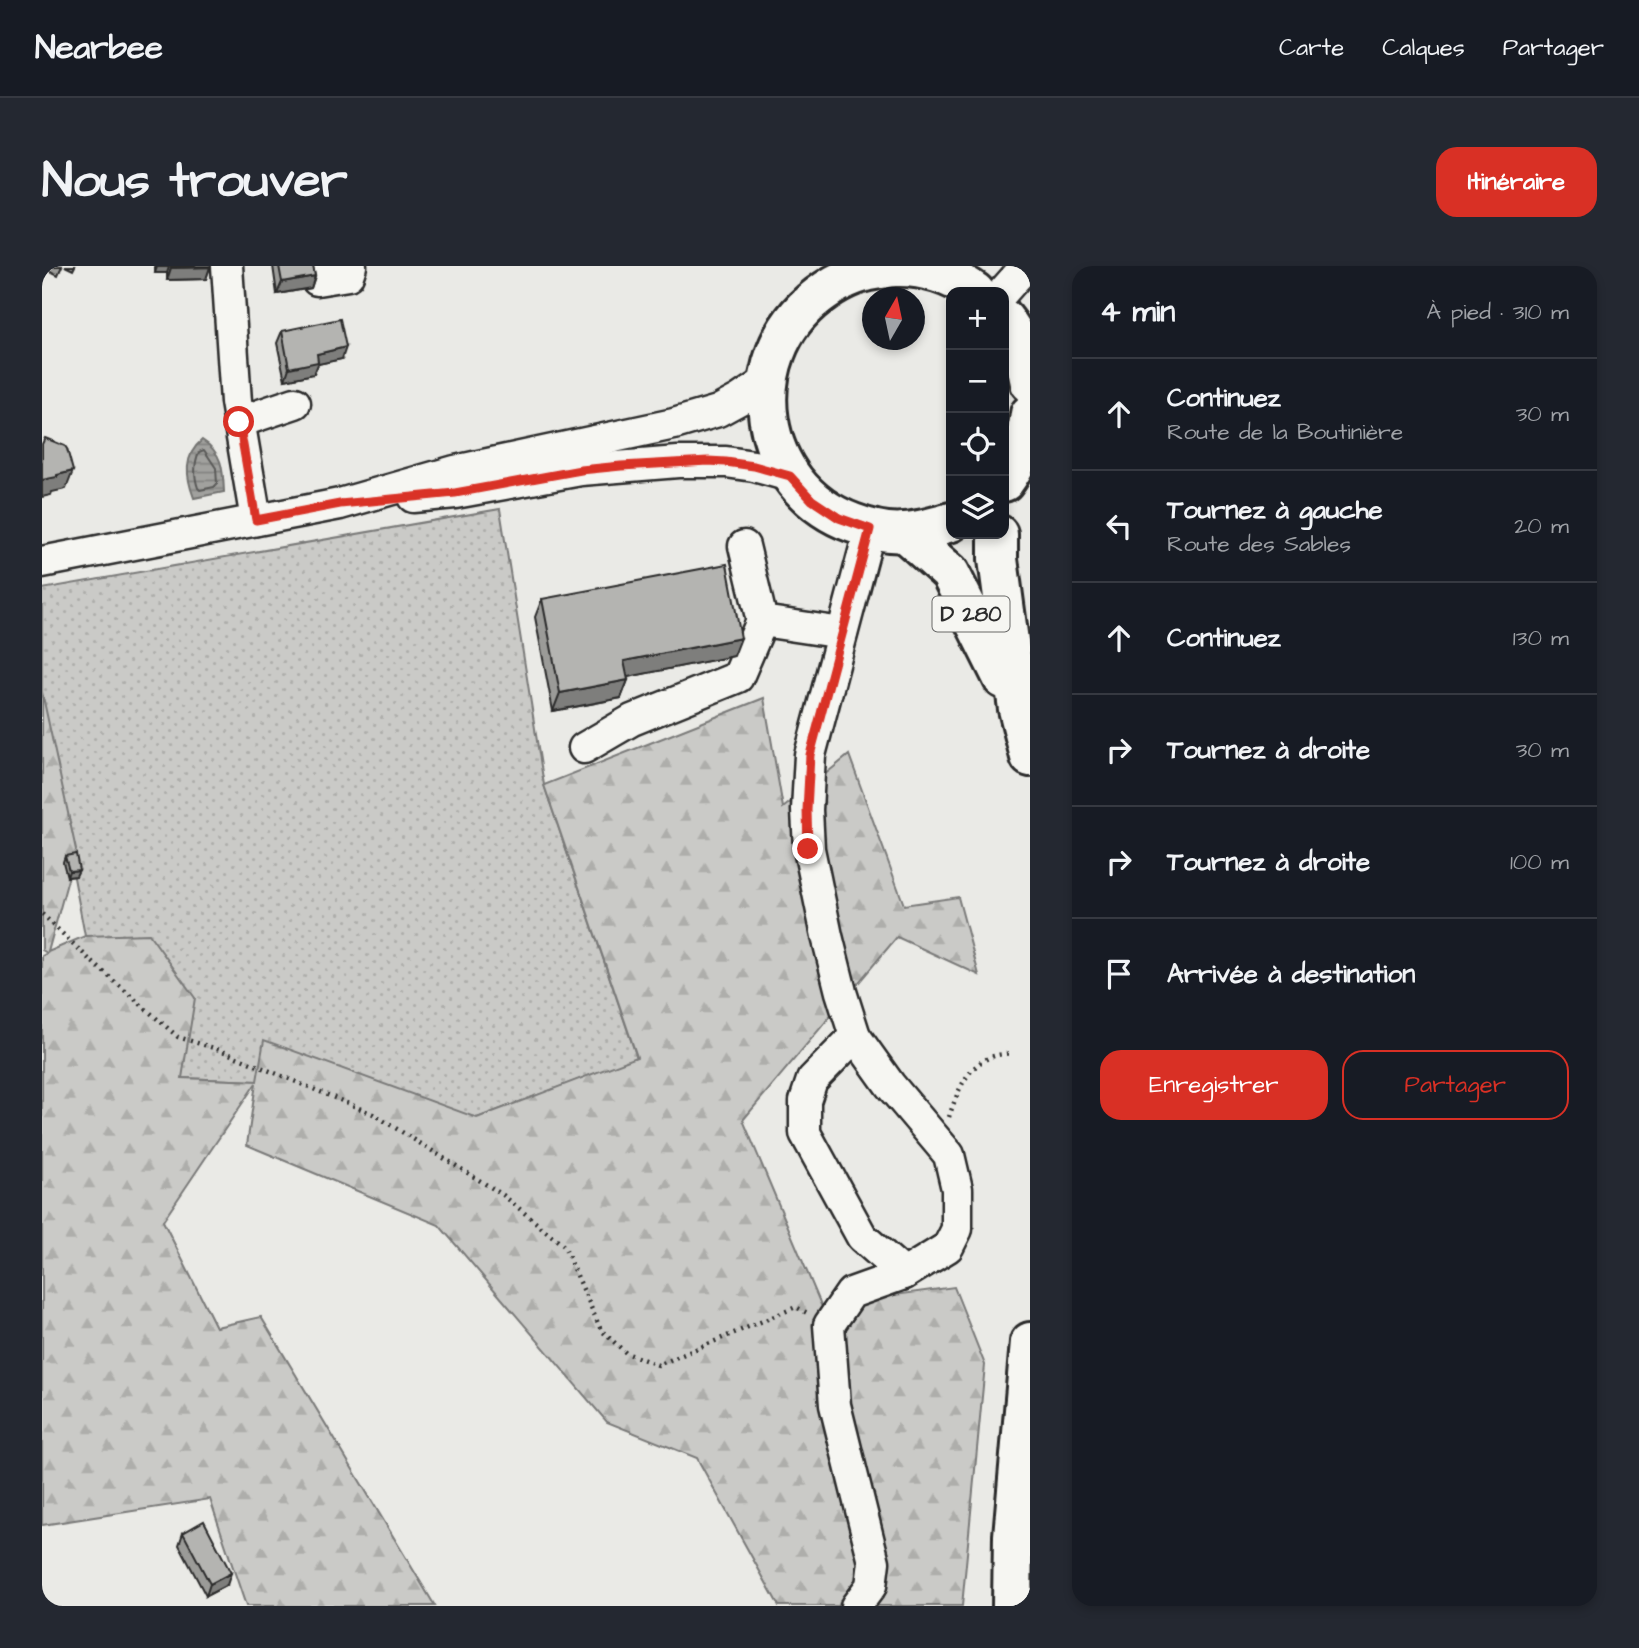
<!DOCTYPE html>
<html lang="fr">
<meta charset="utf-8">
<style>
:root{--surface:#171b24;--page:#242831;--text:#f1f3f6;--muted:#9ea1a6;--line:#363941;--accent:#d93025}
body{margin:0;font-family:"Architects Daughter",sans-serif;background:var(--page);color:var(--text)}
.controls{position:absolute;right:21px;top:21px;display:grid;overflow:hidden;border-radius:14px;box-shadow:0 4px 10px #0003}
.controls button{width:63px;height:63px;display:grid;place-items:center;padding:0;border:0;border-bottom:2px solid var(--line);background:var(--surface);color:var(--text);font:35px sans-serif}
.compass{position:absolute;left:820px;top:21px;width:63px;height:63px;border-radius:50%;background:var(--surface);box-shadow:0 4px 10px #0003;rotate:9deg}
.stop{position:absolute;width:21px;height:21px;margin:-16px;border:5px solid #d93025;border-radius:50%;background:#fff}
.stop.end{background:#d93025;border-color:#fff;box-shadow:0 2px 7px #0008}
.list{margin:0;padding:0;list-style:none}
h2{display:flex;justify-content:space-between;align-items:center;height:91px;margin:0;padding:0 28px;font-size:30px}
h2 small{font-size:23px;font-weight:400;color:var(--muted)}
.list li{display:grid;grid-template-columns:46px 1fr auto;gap:21px;align-items:center;box-sizing:border-box;height:112px;padding:0 28px;border-top:2px solid var(--line)}
.list b{display:block;font-size:26px;white-space:nowrap}
.list p{margin:0;font-size:23px;white-space:nowrap;color:var(--muted)}
.list em{font-size:23px;font-style:normal;color:var(--muted)}
.actions{display:flex;gap:14px;padding:21px 28px}
.actions a{flex:1;padding:16px 0;border:2px solid var(--accent);border-radius:21px;text-align:center;font-size:24px;color:var(--accent)}
.actions .main{background:var(--accent);color:#fff}
.icon{flex:none;width:38px;height:38px;fill:none;stroke:currentColor;stroke-width:2;stroke-linecap:round;stroke-linejoin:round}
.map{position:relative;flex:none;width:988px;height:1340px;overflow:hidden;border-radius:21px}
header{display:flex;align-items:center;gap:42px;box-sizing:border-box;height:98px;padding:0 35px;background:var(--surface);border-bottom:2px solid var(--line)}
header strong{font-size:33px}
nav{display:flex;gap:38px;margin-inline-start:auto;font-size:24px}
.intro{display:flex;align-items:center;justify-content:space-between;box-sizing:border-box;height:168px;padding:0 42px}
h1{margin:0;font-size:49px}
.button{padding:18px 32px;border-radius:21px;background:var(--accent);color:#fff;font-size:24px;font-weight:700}
main{display:flex;gap:42px;padding:0 42px}
aside{flex:1;background:var(--surface);border-radius:21px;box-shadow:0 4px 10px #0003}
.map>svg:first-child{display:block}
.green{fill:url(#green-dots);stroke:#7a7a79;stroke-width:2}
.forest{fill:url(#forest-firs);stroke:#7a7a79;stroke-width:2}
.water{fill:url(#water-rules);stroke:#727270;stroke-width:2}
.lines{fill:none;stroke-linecap:round;stroke-linejoin:round}
.shore{stroke:#5a5a59;stroke-width:2}
.minor-casing{stroke:#2b2b2b;stroke-width:35}
.major-casing{stroke:#2b2b2b;stroke-width:44}
.path{stroke:#2b2b2b;stroke-width:4.5;stroke-dasharray:2 5;stroke-linecap:butt}
.minor{stroke:#f6f6f2;stroke-width:30}
.major{stroke:#f6f6f2;stroke-width:38}
.wall{fill:#9b9b98;stroke:#2b2b2b;stroke-width:2}
.shaded-wall{fill:#7e7e7c;stroke:#2b2b2b;stroke-width:2}
.building{fill:#b4b4b1;stroke:#2b2b2b;stroke-width:2}
.route{stroke:#d93025;stroke-width:9}
.labels{text-anchor:middle;dominant-baseline:central;stroke-width:6;stroke-linejoin:round;paint-order:stroke}
.shield{fill:#f6f6f2;stroke:#686867;stroke-width:2}
.shield-label{font-size:21px;font-weight:bold;fill:#2b2b2b}
</style>
<header>
<strong>Nearbee</strong>
<nav><a>Carte</a><a>Calques</a><a>Partager</a></nav>
</header>
<div class="intro"><h1>Nous trouver</h1><a class="button">Itinéraire</a></div>
<main>
<div class="map">
<svg width="988" height="1340" viewBox="0 0 988 1340">
<defs>
<pattern id="green-dots" width="8" height="8" patternUnits="userSpaceOnUse" patternTransform="scale(1.75)"><rect width="8" height="8" fill="#cacac7"/><path d="M2 2h.1M6 6h.1" fill="none" stroke="#aeaeab" stroke-width="1.8" stroke-linecap="round"/></pattern>
<pattern id="forest-firs" width="22" height="20" patternUnits="userSpaceOnUse" patternTransform="scale(1.75)"><rect width="22" height="20" fill="#cacac7"/><path d="M5 1l3.5 6h-7zM16 11l3.5 6h-7z" fill="#aeaeab"/></pattern>
<pattern id="water-rules" width="6" height="5" patternUnits="userSpaceOnUse" patternTransform="scale(1.75)"><rect width="6" height="5" fill="#a1a19e"/><path d="M0 2.5h6" fill="none" stroke="#838381"/></pattern>
</defs>
<rect width="100%" height="100%" fill="#eaeae6"/>
<filter id="ink" filterUnits="userSpaceOnUse"><feTurbulence type="fractalNoise" baseFrequency=".0143" numOctaves="2"/><feDisplacementMap in="SourceGraphic" scale="14" xChannelSelector="R" yChannelSelector="G"/><feConvolveMatrix kernelMatrix="1 2 1 2 8 2 1 2 1" color-interpolation-filters="sRGB"/></filter>
<g filter="url(#ink)">
<polygon class="green" points="458,243 502,519 595,792 435,852 215,815 139,812 43,670 0,441 0,323"/>
<polygon class="forest" points="0,426 34,584 6,686 43,670 107,668 153,732 140,812 215,815 222,774 435,852 595,791 502,519 722,432 741,542 807,489 862,639 916,631 937,709 855,671 701,854 779,1039 912,1021 943,1099 920,1340 737,1340 655,1192 565,1156 397,959 205,879 214,817 121,955 174,1061 219,1051 393,1340 204,1340 168,1233 0,1259 0,690 5,687 0,684"/>
<path class="water" d="M160,174C181,187 181,204 182,226L152,232C144,211 141,190 160,174Z"/>
<g class="lines">
<path class="shore" d="M162,184L174,202L175,218L172,221L158,224L156,222C152,211 152,197 157,186Z"/>
<defs>
<g id="minor">
<polyline points="185,0 194,136 214,254"/>
<polyline points="275,14 306,9 309,0"/>
<polyline points="961,26 984,0"/>
<polyline points="197,156 253,137"/>
<polyline points="371,231 413,227 539,204 636,196 684,196 712,200 748,210"/>
<polyline points="702,280 720,355 800,367"/>
<polyline points="0,296 298,238 413,205 632,158 676,145 698,133 726,114"/>
<polyline points="542,482 590,454 696,411 720,355"/>
<polyline points="813,770 770,814 763,835 763,867 820,971 862,1008"/>
<polyline points="814,1340 829,1320 832,1296 793,1139 787,1059 809,1027 862,1008 906,981 915,963 915,923 907,889 848,819 813,770 799,726 785,670 767,583 765,544 768,489 828,263"/>
</g>
<g id="major">
<path d="M962,53C978,73 983,91 988,117"/>
<path d="M962,216C977,196 985,172 988,148"/>
<path d="M909,256C895,260 878,265 863,266C846,268 827,263 811,257C714,222 695,92 776,30C793,17 812,7 833,4C840,3 847,1 854,1C882,0 911,10 933,26"/>
<polyline points="862,266 908,307 961,413"/>
<polyline points="956,268 956,293 976,443 988,491"/>
<polyline points="970,1340 971,1270 988,1076"/>
</g>
</defs>
<use href="#minor" class="minor-casing"/>
<use href="#major" class="major-casing"/>
<g class="path">
<polyline points="0,648 48,694 136,771 178,784 331,848 461,929 522,980 559,1064 584,1087 616,1099 754,1041 767,1048"/>
<path d="M907,851C915,827 925,798 952,790C957,788 964,788 969,787"/>
</g>
<use href="#minor" class="minor"/>
<use href="#major" class="major"/>
</g>
<g class="wall">
<polygon points="0,0 20,0 16,9 0,1"/>
<polygon points="23,0 33,0 31,4"/>
<polygon points="113,0 168,0 168,1 164,13 125,14 125,7 113,7"/>
<polygon points="231,0 271,0 273,10 269,22 235,28"/>
<polygon points="240,65 300,93 276,98 272,108 243,114 235,77"/>
<polygon points="500,333 692,390 585,411 586,414 579,432 511,445 493,351"/>
<polygon points="23,590 34,610 25,611 21,596"/>
<polygon points="141,1267 185,1319 164,1330 137,1279"/>
</g>
<g class="shaded-wall">
<polygon points="115,1 127,1 125,7 113,7"/>
<polygon points="168,1 164,13 125,14 129,2"/>
<polygon points="273,10 269,22 235,28 240,16"/>
<polygon points="304,81 300,93 276,98 272,108 243,114 247,102 275,88"/>
<polygon points="31,205 24,223 10,226 9,229 0,231 0,214 15,209"/>
<polygon points="699,372 692,390 576,413 582,395"/>
<polygon points="586,414 579,432 511,445 518,427"/>
<polygon points="37,604 34,610 25,611 27,605"/>
<polygon points="189,1307 185,1319 164,1330 168,1318"/>
</g>
<g class="building">
<polygon points="129,0 168,0 168,1 129,2"/>
<polygon points="237,0 271,0 273,10 240,16"/>
<polygon points="298,53 304,81 275,88 276,96 247,102 240,65"/>
<polygon points="3,172 23,180 25,183 31,205 15,209 15,211 0,214 0,178"/>
<polygon points="685,298 699,372 582,395 586,414 518,427 500,333"/>
<polygon points="34,588 37,604 27,605 23,590"/>
<polygon points="162,1255 189,1307 168,1318 141,1267"/>
</g>
</g>
<g class="lines" filter="url(#ink)">
<polyline class="route" points="197,156 214,254 298,238 413,227 539,204 579,200 666,195 684,196 712,200 748,210 770,234 797,252 828,263 768,489 765,544 766,583"/>
</g>
<g class="labels">
<rect class="shield" x="890.5" y="330.5" width="77" height="35" rx="5"/>
<g class="shield-label">
<text x="929" y="348">D 280</text>
</g>
</g>
</svg>
<div class="controls">
<button>+</button>
<button>−</button>
<button><svg class="icon" aria-label="locate" viewBox="0 0 24 24"><circle cx="12" cy="12" r="6"/><path d="M12 2v4M12 18v4M2 12h4M18 12h4"/></svg></button>
<button><svg class="icon" aria-label="layers" viewBox="0 0 24 24"><path d="M12 4l9 5-9 5-9-5zM3 14l9 5 9-5"/></svg></button>
</div>
<svg class="compass" viewBox="-18 -18 36 36"><path d="M0-13l5 13h-10z" fill="#e53935"/><path d="M0 13l5-13h-10z" fill="#9ea1a6"/></svg>
<div class="stop" style="left:197px;top:156px"></div>
<div class="stop end" style="left:766px;top:583px"></div>
</div>
<aside>
<h2>4 min<small>À pied · 310 m</small></h2>
<ul class="list">
<li><svg class="icon" aria-label="ahead" viewBox="0 0 24 24"><path d="M12 20V5M6 11l6-6 6 6"/></svg><div><b>Continuez</b><p>Route de la Boutinière</p></div><em>30 m</em></li>
<li><svg class="icon" aria-label="left" viewBox="0 0 24 24"><path d="M17 20v-9H6M10 6l-5 5 5 5"/></svg><div><b>Tournez à gauche</b><p>Route des Sables</p></div><em>20 m</em></li>
<li><svg class="icon" aria-label="ahead" viewBox="0 0 24 24"><path d="M12 20V5M6 11l6-6 6 6"/></svg><div><b>Continuez</b></div><em>130 m</em></li>
<li><svg class="icon" aria-label="right" viewBox="0 0 24 24"><path d="M7 20v-9h11M14 6l5 5-5 5"/></svg><div><b>Tournez à droite</b></div><em>30 m</em></li>
<li><svg class="icon" aria-label="right" viewBox="0 0 24 24"><path d="M7 20v-9h11M14 6l5 5-5 5"/></svg><div><b>Tournez à droite</b></div><em>100 m</em></li>
<li><svg class="icon" aria-label="arrive" viewBox="0 0 24 24"><path d="M6 21V4h12l-3 4 3 4H6"/></svg><div><b>Arrivée à destination</b></div></li>
</ul>
<div class="actions"><a class="main">Enregistrer</a><a>Partager</a></div>
</aside>
</main>
